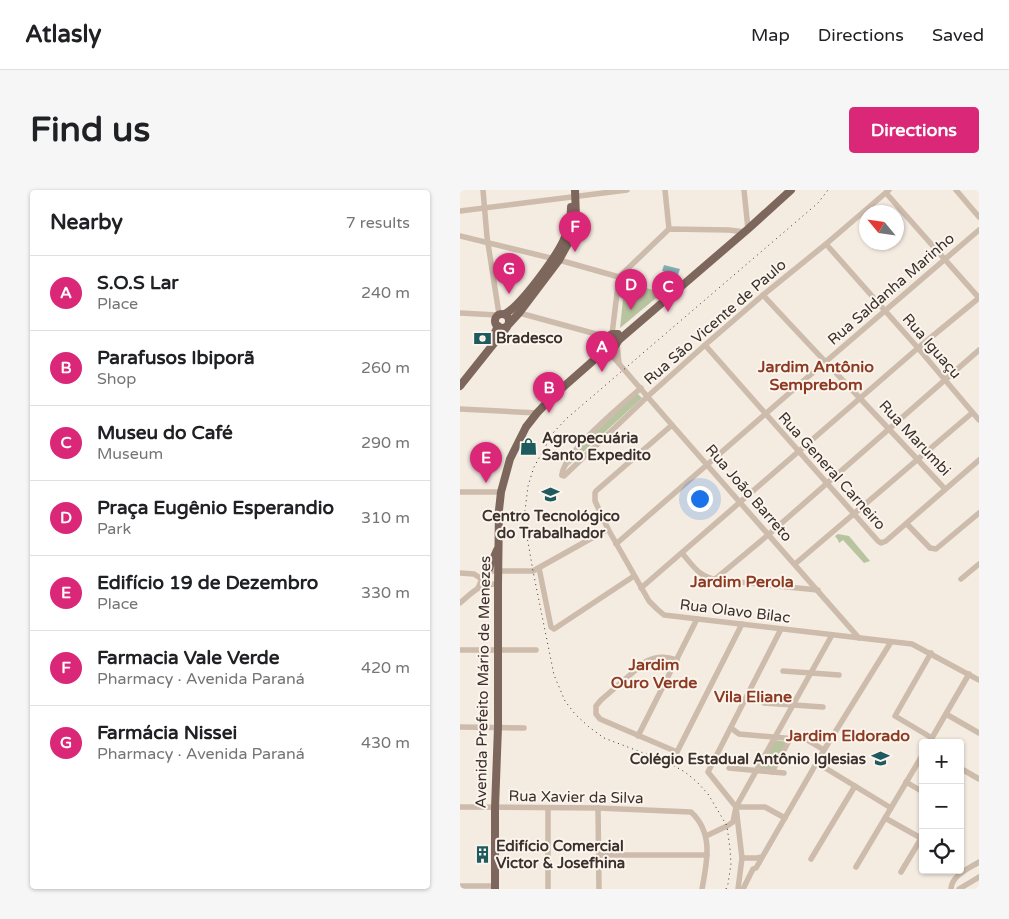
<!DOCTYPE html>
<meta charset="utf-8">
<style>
:root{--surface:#fff;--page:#f6f6f6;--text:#202124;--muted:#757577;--line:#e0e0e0;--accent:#db2777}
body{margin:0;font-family:"Varela Round",sans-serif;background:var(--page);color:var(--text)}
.controls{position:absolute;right:15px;bottom:15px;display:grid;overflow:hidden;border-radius:5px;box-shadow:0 1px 4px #0004}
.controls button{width:45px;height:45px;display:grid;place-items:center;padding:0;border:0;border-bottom:1px solid var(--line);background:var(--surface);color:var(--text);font:25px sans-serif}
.compass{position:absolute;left:399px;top:15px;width:45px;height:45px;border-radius:50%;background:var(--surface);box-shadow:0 1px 4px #0004;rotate:299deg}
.you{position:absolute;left:239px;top:308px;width:18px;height:18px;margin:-12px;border:4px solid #fff;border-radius:50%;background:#1a73e8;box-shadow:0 0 0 8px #1a73e833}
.badge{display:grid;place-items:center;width:32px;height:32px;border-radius:50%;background:var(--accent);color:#fff;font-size:16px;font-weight:700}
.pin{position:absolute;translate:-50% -41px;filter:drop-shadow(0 1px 2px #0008)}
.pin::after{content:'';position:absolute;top:26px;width:18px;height:15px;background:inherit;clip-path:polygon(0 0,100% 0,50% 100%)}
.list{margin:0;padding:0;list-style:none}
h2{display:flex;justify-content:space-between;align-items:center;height:65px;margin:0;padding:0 20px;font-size:21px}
h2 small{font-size:16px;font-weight:400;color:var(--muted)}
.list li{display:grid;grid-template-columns:32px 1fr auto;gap:15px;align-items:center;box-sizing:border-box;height:75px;padding:0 20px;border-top:1px solid var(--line)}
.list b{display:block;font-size:19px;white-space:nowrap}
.list p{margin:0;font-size:16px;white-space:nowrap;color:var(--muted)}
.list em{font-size:16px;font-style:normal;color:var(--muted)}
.icon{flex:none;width:28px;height:28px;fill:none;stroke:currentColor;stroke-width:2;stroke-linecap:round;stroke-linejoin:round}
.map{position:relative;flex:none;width:519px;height:699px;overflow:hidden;border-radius:5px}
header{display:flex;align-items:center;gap:30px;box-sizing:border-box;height:70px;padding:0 25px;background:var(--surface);border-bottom:1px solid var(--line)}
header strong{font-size:24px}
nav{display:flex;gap:28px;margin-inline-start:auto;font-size:18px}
.intro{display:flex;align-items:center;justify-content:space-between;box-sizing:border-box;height:120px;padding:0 30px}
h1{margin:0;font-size:35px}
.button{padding:12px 22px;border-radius:5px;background:var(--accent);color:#fff;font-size:18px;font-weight:700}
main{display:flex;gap:30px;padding:0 30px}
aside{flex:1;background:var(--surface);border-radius:5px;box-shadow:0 1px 4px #0004}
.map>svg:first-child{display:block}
.green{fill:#b8c4a0}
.water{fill:#7fb0b2}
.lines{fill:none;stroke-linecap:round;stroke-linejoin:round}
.minor{stroke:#cdbbac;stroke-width:5.5}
.major{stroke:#7d675c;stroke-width:8}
.rail{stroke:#3b302b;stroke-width:1;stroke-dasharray:1 4;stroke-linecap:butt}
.labels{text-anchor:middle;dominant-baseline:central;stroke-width:4;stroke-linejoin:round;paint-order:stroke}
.street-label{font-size:15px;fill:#3b302b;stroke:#fbf5ee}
.poi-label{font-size:15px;font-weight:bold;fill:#3b302b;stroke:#fbf5ee;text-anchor:start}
.neighbourhood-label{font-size:16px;font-weight:bold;fill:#8c3b22;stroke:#fbf5ee}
</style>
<header>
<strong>Atlasly</strong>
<nav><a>Map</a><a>Directions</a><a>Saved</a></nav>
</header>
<div class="intro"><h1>Find us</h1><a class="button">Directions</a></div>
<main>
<aside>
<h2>Nearby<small>7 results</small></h2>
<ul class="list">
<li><span class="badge">A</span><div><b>S.O.S Lar</b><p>Place</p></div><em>240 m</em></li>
<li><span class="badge">B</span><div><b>Parafusos Ibiporã</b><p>Shop</p></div><em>260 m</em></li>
<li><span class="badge">C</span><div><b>Museu do Café</b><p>Museum</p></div><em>290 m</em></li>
<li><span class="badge">D</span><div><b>Praça Eugênio Esperandio</b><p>Park</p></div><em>310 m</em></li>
<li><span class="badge">E</span><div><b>Edifício 19 de Dezembro</b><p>Place</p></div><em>330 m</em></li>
<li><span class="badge">F</span><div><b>Farmacia Vale Verde</b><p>Pharmacy · Avenida Paraná</p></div><em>420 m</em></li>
<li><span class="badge">G</span><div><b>Farmácia Nissei</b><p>Pharmacy · Avenida Paraná</p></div><em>430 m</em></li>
</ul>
</aside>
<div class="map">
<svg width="519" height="699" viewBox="0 0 519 699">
<rect width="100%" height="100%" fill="#f4ebe1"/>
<g class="green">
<polygon points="165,91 202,103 160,138"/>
<polygon points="177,203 182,208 107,277 124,253"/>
<polygon points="378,344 389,346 410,371 404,373 383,350 379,353 378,350 375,346"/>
<polygon points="315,550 327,552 312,579 299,579"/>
</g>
<polygon class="water" points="204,75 220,79 218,85 202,81"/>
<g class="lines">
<g class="minor">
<polyline points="23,0 27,47 39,124"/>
<polyline points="205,0 209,39"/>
<polyline points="284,0 288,39"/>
<polyline points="496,0 519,27"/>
<polyline points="426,3 519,108"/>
<polyline points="0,21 167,0"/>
<polyline points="0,46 99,70 159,87"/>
<polyline points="366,54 458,158 519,230"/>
<path d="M303,105C363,170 425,234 485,299"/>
<polyline points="56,122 147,147"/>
<polyline points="0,123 37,125"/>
<polyline points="152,144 159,87 209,39 269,40 285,42"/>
<polyline points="157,155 159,173"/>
<polyline points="245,155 418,351 421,353 426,351 519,270"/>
<polyline points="148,161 212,235 399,448"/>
<polyline points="0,219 77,223"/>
<polyline points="212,235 136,301 135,303 135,311 148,339 189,411 197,419 204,425 452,454 519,490"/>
<polyline points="102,285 104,286 187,207 245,155 303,105 366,54 429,0"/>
<path d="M102,285C103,263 163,214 181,198"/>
<polyline points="0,302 41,302"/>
<polyline points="447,334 470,358 476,359 519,323"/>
<polyline points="156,354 349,186 519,40"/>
<path d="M222,363C234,377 239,387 258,390L358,400"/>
<polyline points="335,374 512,223"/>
<polyline points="79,378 91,437 94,439 174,386"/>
<polyline points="0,383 14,384 23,390"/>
<polyline points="501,389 519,374"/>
<polyline points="254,390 308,345 519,160"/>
<path d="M18,398C21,393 22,385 26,381H73L148,339"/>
<polyline points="181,398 458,158 519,108"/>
<path d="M0,413C14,401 19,394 38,394"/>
<polyline points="0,460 76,460"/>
<polyline points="471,463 435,526 472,548"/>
<path d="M217,470C205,466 196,466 185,472L141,510L136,516V524L140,529L217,562L282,434"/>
<polyline points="323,481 379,485"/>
<polyline points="304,513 363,517"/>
<polyline points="486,524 519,543"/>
<polyline points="0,537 64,538"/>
<polyline points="271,538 279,544 347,550 364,560"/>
<polyline points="178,546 237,429"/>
<polyline points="469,553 509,484"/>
<polyline points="357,573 431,618"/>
<polyline points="269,578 324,583"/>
<polyline points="500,578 519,589"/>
<polyline points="312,582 330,549"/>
<polyline points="446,592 463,602"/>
<path d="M0,617L138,618L231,622C254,643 247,672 242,699"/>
<polyline points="276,617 305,617 325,628"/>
<polyline points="138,618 139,699"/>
<polyline points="425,628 459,647 460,649 459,652 441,682"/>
<polyline points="246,646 267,636 273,632 276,617 372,445"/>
<polyline points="139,665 247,665"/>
<polyline points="282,668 297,668 302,667"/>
<polyline points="351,669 395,596"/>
<polyline points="396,677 463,564"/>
<polyline points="0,696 35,696"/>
<polyline points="88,699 88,618"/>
<polyline points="278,699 282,668 276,617 248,582 321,439"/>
<polyline points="283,699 293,679 296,678 364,560 431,452"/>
<path d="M491,699C492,685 508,679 519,672"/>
<polyline points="499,699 519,687"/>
</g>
<g class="major">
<circle cx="42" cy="131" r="7"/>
<path d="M45,124C61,115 98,65 105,47C109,38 111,27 111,17"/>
<polyline points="49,134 59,123 99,70 110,50 116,27 115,0"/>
<path d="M152,144H158L160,148L153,159L147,161L143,157C144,151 147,146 152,144Z"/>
<polyline points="160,149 288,39 331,0"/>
<polyline points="29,152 33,147 38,136"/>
<polyline points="0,196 47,137"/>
<polyline points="28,381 37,360"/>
<polyline points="35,699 35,618 38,537 38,394 39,320 41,302 50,269 66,237 77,223 93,206 134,170 143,157"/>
</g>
<polyline class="rail" points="266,699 268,694 271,674 270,659 267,636 248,604 237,592 225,582 207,572 144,548 129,537 115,524 105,511 94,485 73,381 64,329 68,296 74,277 93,243 106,229 358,13 368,0"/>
</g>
<defs>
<symbol id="bank-bare" viewBox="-9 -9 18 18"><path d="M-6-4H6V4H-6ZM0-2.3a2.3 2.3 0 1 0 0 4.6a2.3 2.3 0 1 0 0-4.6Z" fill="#1f5a5e" stroke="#fbf5ee" stroke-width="2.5" paint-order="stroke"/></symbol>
<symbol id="shop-bare" viewBox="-9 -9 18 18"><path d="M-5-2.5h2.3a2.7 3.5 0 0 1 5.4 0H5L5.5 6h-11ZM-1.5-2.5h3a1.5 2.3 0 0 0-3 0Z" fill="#1f5a5e" stroke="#fbf5ee" stroke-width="2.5" paint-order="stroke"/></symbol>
<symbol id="university-bare" viewBox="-9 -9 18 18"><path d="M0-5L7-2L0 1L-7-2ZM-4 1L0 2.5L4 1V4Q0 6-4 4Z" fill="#1f5a5e" stroke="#fbf5ee" stroke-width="2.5" paint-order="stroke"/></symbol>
<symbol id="school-bare" viewBox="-9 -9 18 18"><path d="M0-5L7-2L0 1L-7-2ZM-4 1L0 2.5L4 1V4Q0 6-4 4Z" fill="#1f5a5e" stroke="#fbf5ee" stroke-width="2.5" paint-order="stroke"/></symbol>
<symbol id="building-bare" viewBox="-9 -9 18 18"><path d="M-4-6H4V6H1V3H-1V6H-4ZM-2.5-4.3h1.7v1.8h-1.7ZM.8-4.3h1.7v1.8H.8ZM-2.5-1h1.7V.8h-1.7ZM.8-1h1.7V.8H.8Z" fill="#1f5a5e" stroke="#fbf5ee" stroke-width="2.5" paint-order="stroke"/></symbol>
</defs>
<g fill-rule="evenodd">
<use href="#bank-bare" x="10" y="136" width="25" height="25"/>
<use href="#shop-bare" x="56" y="244" width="25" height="25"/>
<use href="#university-bare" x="78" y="292" width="25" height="25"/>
<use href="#school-bare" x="408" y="556" width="25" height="25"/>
<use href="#building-bare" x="10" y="652" width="25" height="25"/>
</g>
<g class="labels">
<g class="street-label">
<text transform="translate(431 99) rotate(-41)">Rua Saldanha Marinho</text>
<text transform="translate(255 132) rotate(-41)">Rua São Vicente de Paulo</text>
<text transform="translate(472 156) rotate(49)">Rua Iguaçu</text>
<text transform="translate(455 248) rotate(47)">Rua Marumbi</text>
<text transform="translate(372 281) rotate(48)">Rua General Carneiro</text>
<text transform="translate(289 303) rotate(49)">Rua João Barreto</text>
<text transform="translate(275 421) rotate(7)">Rua Olavo Bilac</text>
<text transform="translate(23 492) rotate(-89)">Avenida Prefeito Mário de Menezes</text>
<text transform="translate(116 607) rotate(1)">Rua Xavier da Silva</text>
</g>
<g class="poi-label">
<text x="36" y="148">Bradesco</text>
<text x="82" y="248">Agropecuária<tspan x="82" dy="17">Santo Expedito</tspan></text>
<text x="91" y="326" text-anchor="middle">Centro Tecnológico<tspan x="91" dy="17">do Trabalhador</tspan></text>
<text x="406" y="569" text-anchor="end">Colégio Estadual Antônio Iglesias</text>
<text x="36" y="656">Edifício Comercial<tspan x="36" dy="17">Victor &amp; Josefhina</tspan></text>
</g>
<g class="neighbourhood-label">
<text x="356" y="177">Jardim Antônio<tspan x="356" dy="18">Semprebom</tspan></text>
<text x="282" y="392">Jardim Perola</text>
<text x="194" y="475">Jardim<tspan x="194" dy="18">Ouro Verde</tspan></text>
<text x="293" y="507">Vila Eliane</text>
<text x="388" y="546">Jardim Eldorado</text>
</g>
</g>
</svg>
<div class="controls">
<button>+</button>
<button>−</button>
<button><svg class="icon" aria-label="locate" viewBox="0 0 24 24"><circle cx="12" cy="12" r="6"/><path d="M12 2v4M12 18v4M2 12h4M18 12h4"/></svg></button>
</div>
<svg class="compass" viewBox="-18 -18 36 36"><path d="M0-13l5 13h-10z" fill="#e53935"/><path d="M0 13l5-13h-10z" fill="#757577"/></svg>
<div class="you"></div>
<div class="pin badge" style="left:142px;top:182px">A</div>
<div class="pin badge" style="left:89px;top:223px">B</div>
<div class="pin badge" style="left:208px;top:122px">C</div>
<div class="pin badge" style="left:171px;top:120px">D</div>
<div class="pin badge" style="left:26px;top:293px">E</div>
<div class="pin badge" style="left:115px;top:62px">F</div>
<div class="pin badge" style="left:49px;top:104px">G</div>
</div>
</main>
